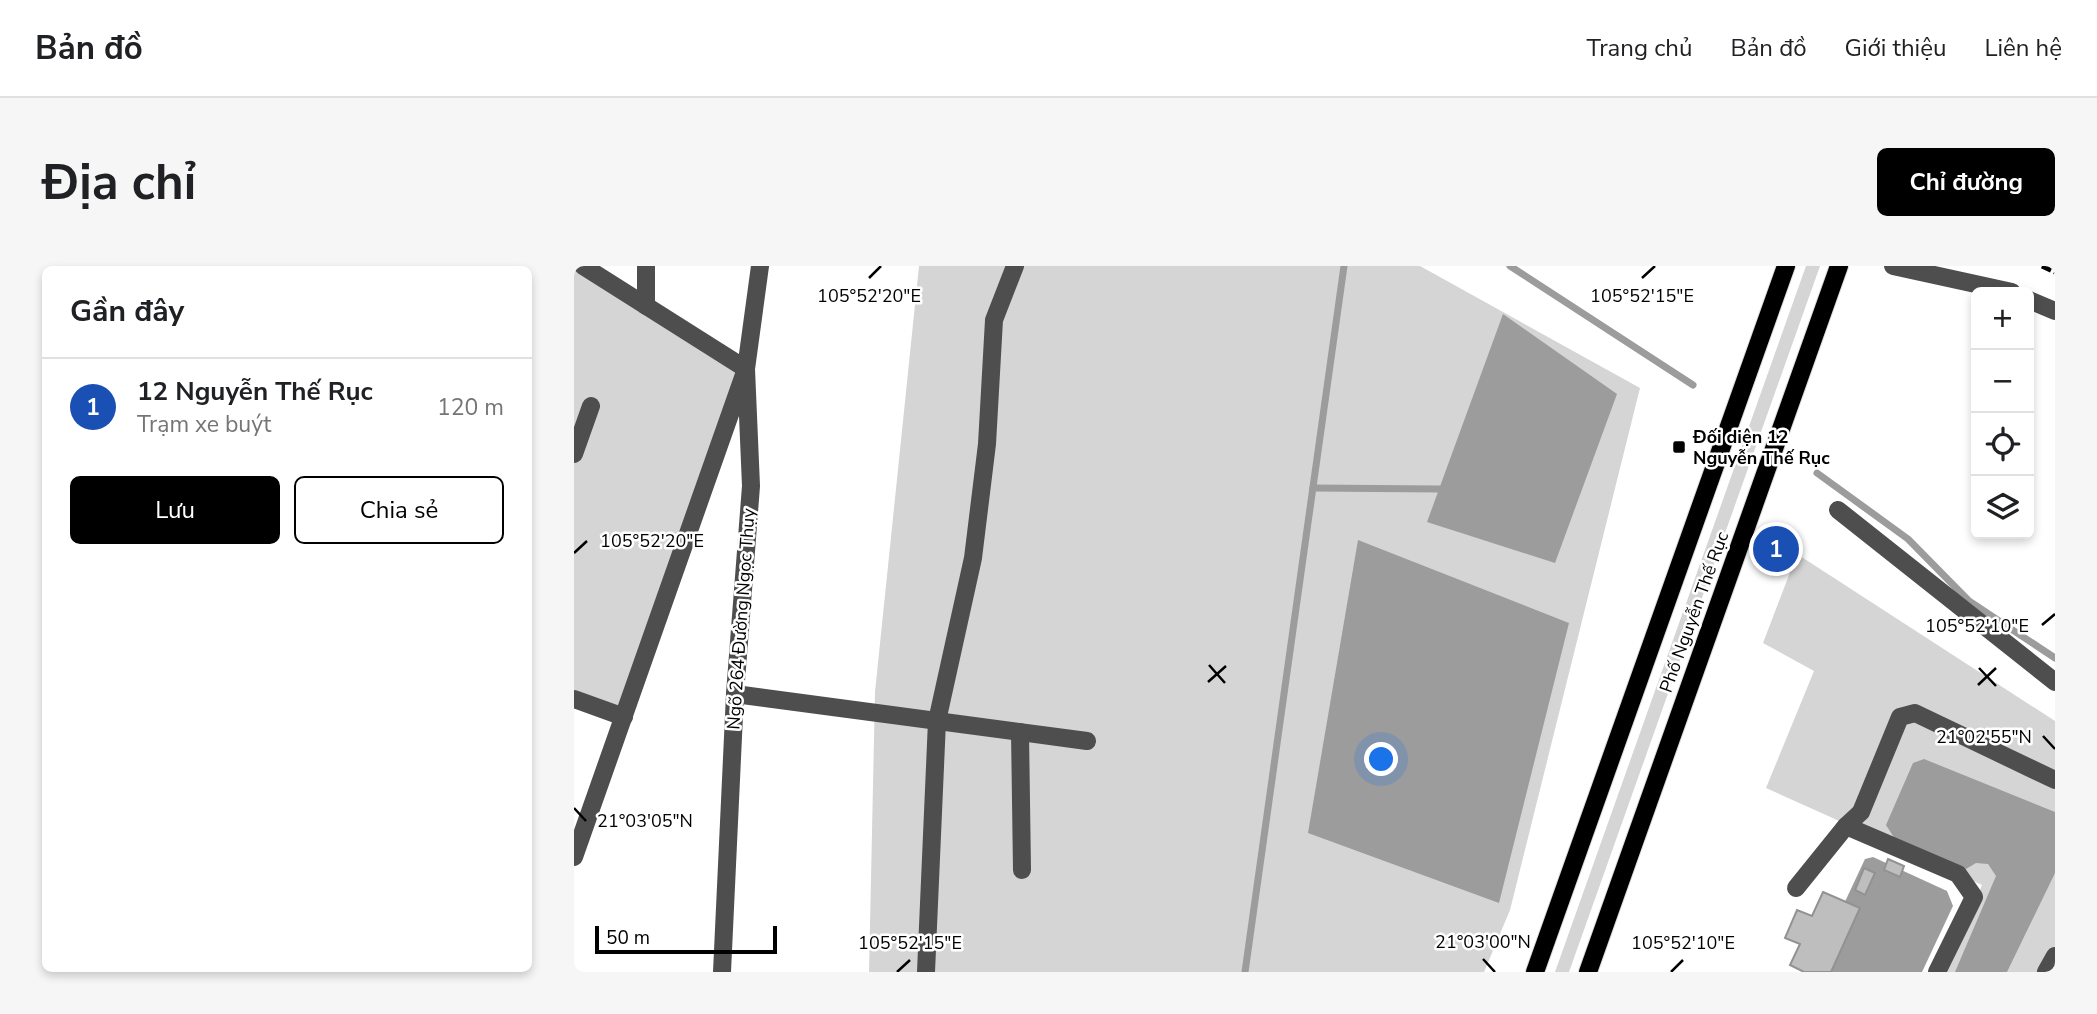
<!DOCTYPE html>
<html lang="vi">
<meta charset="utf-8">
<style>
:root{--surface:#fff;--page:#f6f6f6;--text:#202124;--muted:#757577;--line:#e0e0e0;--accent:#000}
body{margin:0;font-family:"Nunito Sans",sans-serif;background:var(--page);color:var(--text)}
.controls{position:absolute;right:21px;top:21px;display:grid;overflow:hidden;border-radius:10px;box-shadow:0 4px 10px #0003}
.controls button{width:63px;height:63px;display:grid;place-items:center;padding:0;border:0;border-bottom:2px solid var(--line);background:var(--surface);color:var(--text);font:35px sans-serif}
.scale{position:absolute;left:21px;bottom:18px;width:182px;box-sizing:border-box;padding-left:7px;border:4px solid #000;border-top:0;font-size:19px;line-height:24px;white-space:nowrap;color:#000;-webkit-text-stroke:5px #fff;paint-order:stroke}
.you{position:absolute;left:808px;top:494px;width:24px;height:24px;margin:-18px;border:5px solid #fff;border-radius:50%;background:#1a73e8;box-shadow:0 0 0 10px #1a73e833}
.badge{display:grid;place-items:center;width:46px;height:46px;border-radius:50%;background:var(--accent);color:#fff;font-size:23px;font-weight:700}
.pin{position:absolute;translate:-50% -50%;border:4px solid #fff;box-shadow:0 2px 7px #0006}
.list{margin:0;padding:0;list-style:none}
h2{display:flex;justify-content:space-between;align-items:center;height:91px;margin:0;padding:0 28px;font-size:30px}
h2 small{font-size:23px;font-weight:400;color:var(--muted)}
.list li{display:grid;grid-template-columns:46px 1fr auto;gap:21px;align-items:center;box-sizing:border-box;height:98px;padding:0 28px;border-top:2px solid var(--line)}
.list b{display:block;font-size:26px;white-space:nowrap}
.list p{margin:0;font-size:23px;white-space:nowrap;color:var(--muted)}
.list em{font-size:23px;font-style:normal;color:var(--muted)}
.actions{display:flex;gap:14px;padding:21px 28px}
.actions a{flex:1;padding:16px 0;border:2px solid var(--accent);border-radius:10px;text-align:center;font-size:24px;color:var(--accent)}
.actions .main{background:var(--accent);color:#fff}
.icon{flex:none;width:38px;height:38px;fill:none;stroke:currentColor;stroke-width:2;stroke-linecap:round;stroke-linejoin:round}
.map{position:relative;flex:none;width:1481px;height:706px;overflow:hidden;border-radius:10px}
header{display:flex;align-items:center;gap:42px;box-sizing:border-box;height:98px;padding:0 35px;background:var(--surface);border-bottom:2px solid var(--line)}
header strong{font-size:33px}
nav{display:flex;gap:38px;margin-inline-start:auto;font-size:24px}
.intro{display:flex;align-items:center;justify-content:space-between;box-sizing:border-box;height:168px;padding:0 42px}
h1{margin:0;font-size:49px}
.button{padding:18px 32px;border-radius:10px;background:var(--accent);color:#fff;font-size:24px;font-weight:700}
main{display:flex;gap:42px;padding:0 42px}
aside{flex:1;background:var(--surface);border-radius:10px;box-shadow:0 4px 10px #0003}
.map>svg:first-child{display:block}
.green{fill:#d5d5d5}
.water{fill:#9c9c9c}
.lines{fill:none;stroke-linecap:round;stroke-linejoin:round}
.stream{stroke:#9c9c9c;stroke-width:7}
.building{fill:#bebebe;stroke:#929292;stroke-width:2}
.major-casing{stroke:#dbdbdb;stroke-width:20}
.minor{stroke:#4e4e4e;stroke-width:18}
.major{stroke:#000;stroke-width:18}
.rail{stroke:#000;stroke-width:5;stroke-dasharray:10 3.5 2 3.5;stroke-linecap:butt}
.ticks{fill:none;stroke:#000;stroke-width:2.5}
.poi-dot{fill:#000;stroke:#fff;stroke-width:2.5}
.labels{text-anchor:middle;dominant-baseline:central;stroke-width:5;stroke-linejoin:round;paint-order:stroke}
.poi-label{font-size:18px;font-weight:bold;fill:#000;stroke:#fff;text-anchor:start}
.street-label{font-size:18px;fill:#000;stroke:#fff}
.ticks-label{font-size:18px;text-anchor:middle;fill:#000;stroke:#fff;stroke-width:5;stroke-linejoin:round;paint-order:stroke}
</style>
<header>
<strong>Bản đồ</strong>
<nav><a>Trang chủ</a><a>Bản đồ</a><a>Giới thiệu</a><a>Liên hệ</a></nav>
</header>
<div class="intro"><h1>Địa chỉ</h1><a class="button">Chỉ đường</a></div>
<main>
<aside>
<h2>Gần đây<small></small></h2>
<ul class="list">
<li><span class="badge" style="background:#1a4fb4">1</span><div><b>12 Nguyễn Thế Rục</b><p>Trạm xe buýt</p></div><em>120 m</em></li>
</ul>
<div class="actions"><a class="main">Lưu</a><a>Chia sẻ</a></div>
</aside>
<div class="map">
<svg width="1481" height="706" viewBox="0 0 1481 706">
<rect width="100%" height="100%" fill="#fff"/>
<g class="green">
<polygon points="0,0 17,0 172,103 50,451 0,433"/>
<polygon points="345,0 846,0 1066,122 936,644 910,706 295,706 301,426"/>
<polygon points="1232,0 1246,0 995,706 981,706"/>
<polygon points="1223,288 1481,455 1481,706 1372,706 1408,619 1192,522 1240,405 1189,377"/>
</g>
<g class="water">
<polygon points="929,48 1043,128 981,297 853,256"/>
<polygon points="784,274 995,357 925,637 734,567"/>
<polygon points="1350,493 1481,546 1481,607 1433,706 1381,706 1422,610 1414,598 1402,597 1392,603 1321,573 1312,559 1339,497"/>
<polygon points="1299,591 1373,625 1379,640 1348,706 1238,706 1291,593"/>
</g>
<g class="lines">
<g class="stream">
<polyline points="936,0 1119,119"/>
<polyline points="1243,207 1334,273 1395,335 1481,392"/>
<polyline points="739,222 865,223"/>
<polyline points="671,706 770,0"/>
</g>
</g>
<g class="building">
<polygon points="1314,593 1330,600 1326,611 1310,604"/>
<polygon points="1290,602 1301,607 1291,629 1281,624"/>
<polygon points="1249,626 1286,642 1257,706 1230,706 1216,699 1226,678 1211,672 1223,644 1238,650"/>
</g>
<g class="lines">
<defs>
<g id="major">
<polyline points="961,706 1212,0"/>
<polyline points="1014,706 1265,0"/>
</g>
</defs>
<use href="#major" class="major-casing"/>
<g class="minor">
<polyline points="1319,0 1438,26"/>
<polyline points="1455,34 1481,45"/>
<polyline points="72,40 72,0"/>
<polyline points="0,188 17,140"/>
<polyline points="1264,244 1481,416"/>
<polyline points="161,428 513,475"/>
<polyline points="0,433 50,451"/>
<polyline points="446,466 448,604"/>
<polyline points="0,591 172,103 9,0"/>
<polyline points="1222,622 1272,560"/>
<polyline points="148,706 161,428 177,220 172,103 186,0"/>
<polyline points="352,706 363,455 399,292 413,178 420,54 441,0"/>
<polyline points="1363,706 1400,631 1384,608 1272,560 1287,546 1326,451 1341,447 1481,514"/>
<polyline points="1472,706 1481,690"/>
</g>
<use href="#major" class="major"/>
<polyline class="rail" points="1468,0 1481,6"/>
</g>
<path class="ticks" d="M295,12L307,0M1068,12L1081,0M0,287L13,275M1468,359L1481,348M635,399L651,417M1405,402L1422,420M634,416L652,400M1404,419L1422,402M1469,470L1481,483M0,542L12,555M909,693L921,706M323,706L336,694M1097,706L1109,694"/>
<rect class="poi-dot" x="1098" y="174" width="14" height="14" rx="3.5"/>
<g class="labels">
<g class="poi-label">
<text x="1119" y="171">Đối diện 12<tspan x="1119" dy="21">Nguyễn Thế Rục</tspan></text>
</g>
<g class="street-label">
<text transform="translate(1120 346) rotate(-70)">Phố Nguyễn Thế Rục</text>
<text transform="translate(167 353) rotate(-86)">Ngõ 264 Đường Ngọc Thụy</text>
</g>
</g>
<g class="ticks-label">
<text x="295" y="36">105°52'20"E</text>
<text x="1068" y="36">105°52'15"E</text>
<text x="78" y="281">105°52'20"E</text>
<text x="1403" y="366">105°52'10"E</text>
<text x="1410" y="477">21°02'55"N</text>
<text x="71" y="561">21°03'05"N</text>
<text x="909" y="682">21°03'00"N</text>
<text x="336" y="683">105°52'15"E</text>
<text x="1109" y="683">105°52'10"E</text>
</g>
</svg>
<div class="controls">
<button>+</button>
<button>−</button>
<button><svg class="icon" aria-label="locate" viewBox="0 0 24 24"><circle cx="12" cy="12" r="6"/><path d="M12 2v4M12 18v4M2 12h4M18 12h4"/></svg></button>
<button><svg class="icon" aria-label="layers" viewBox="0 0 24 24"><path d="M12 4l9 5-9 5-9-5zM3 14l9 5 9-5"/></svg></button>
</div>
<div class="scale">50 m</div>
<div class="you"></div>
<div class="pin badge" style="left:1202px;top:283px;background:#1a4fb4">1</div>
</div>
</main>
